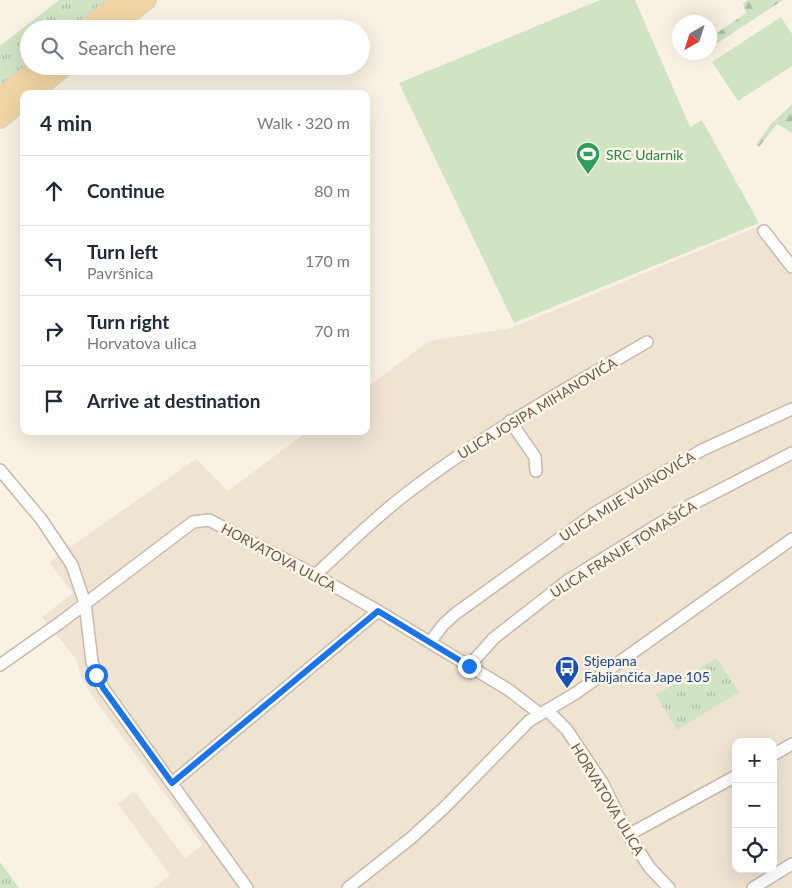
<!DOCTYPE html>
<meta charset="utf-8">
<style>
:root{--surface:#fff;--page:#f2f2f3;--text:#1f2937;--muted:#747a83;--line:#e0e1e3}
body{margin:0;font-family:Lato,sans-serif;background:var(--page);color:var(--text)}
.controls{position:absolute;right:15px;bottom:15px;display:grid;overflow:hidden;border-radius:10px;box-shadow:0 5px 20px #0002}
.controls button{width:45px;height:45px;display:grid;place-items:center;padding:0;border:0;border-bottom:1px solid var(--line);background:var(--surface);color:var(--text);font:25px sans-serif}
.compass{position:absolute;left:672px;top:15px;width:45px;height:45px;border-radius:50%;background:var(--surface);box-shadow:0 5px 20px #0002;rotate:219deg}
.stop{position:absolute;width:15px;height:15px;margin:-11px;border:4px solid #1a73e8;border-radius:50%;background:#fff}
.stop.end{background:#1a73e8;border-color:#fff;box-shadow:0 1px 5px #0008}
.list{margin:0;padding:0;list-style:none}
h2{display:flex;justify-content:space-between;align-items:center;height:65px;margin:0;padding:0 20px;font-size:21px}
h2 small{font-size:16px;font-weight:400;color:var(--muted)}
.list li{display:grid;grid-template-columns:32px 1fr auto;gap:15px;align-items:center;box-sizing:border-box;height:70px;padding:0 20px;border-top:1px solid var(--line)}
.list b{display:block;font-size:19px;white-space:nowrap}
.list p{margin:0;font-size:16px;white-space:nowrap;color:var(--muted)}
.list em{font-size:16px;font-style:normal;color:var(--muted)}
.icon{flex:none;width:28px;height:28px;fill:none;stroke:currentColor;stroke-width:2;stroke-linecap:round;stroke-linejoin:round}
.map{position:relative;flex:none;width:792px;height:888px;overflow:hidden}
.search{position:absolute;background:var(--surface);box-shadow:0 5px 20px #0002;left:20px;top:20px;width:350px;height:55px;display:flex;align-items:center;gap:12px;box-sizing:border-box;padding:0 18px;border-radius:28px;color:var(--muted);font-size:19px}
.panel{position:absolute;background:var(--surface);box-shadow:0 5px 20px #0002;left:20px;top:90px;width:350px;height:345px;border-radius:10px}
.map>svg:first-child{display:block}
.residential{fill:#efe3d2;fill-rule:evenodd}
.grass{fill:url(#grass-tufts)}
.forest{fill:url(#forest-firs)}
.pitch{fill:#d0e4c4}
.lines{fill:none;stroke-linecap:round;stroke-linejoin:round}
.street-casing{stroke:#c8b9ab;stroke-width:14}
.primary-casing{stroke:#d6d1cd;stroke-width:20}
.street{stroke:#fff;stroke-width:11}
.primary{stroke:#f0d5a3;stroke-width:18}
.route{stroke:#1a73e8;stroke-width:6}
.labels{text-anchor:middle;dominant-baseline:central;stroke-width:5;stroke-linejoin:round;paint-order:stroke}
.leisure-label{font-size:14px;fill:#27864d;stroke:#fcf5e8;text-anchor:start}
.street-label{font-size:14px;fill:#6d594c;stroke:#fcf5e8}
.transit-label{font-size:14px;fill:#164399;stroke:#fcf5e8;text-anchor:start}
</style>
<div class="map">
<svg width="792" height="888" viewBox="0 0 792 888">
<defs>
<pattern id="grass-tufts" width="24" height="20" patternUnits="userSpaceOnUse" patternTransform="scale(1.25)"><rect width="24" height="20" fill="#d0e4c4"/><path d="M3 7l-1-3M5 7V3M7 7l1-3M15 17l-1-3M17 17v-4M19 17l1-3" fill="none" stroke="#adbca1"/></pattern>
<pattern id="forest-firs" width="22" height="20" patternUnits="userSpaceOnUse" patternTransform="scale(1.25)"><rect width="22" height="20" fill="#d0e4c4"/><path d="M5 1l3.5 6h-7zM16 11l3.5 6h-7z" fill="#adbca1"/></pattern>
</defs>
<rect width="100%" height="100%" fill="#f9f1e3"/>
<path class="residential" d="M757,227L792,275V888H153L170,875L118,804L134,791L185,858L203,845L92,696L81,677L77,660L42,617L73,593L49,562L196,459L228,491L308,431H366V388L429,341L511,328ZM736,742H773V869H736Z"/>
<g class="grass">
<polygon points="59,0 106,0 71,29 29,29 29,63 0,87 0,46"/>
<polygon points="716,658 739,692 677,730 656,695"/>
<polygon points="0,862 19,888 0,888"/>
</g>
<g class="forest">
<polygon points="747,0 783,0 710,48 710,38 746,13 743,4"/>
<polygon points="792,104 792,133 777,124 759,147 756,145 770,125"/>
</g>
<g class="pitch">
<polygon points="600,0 635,0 690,127 702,120 759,223 514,323 399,83"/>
<polygon points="781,17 792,34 792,66 738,101 712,62"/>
</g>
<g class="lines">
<defs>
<g id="street">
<polyline points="764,231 792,267"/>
<polyline points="510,421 535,457 536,471"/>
<polyline points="0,470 41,519 72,565 85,603 92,662 103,688 247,888"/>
<path d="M315,575C345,548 374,518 406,494C481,436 564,390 647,342"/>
<polyline points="430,642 443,625 455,614 595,513 702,450 792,409"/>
<polyline points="0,665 61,622 193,522 209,520 315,575 378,611 509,690 540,714"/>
<polyline points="469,666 494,638 567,581 685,508 792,453"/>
<polyline points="547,710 567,730 603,784 628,835 650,868 669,888"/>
<polyline points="773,755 792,744"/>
<polyline points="172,783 378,611"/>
<polyline points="628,835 736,776"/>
<polyline points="348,888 411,838 445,807 529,721 576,693 792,539"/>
<polyline points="753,888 792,864"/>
</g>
<g id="primary">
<polyline points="85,29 121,0"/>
<polyline points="111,29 147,0"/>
<polyline points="31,94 65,66"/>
<polyline points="0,98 39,66"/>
<polyline points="0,119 24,99"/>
</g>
</defs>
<use href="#street" class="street-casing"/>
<use href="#primary" class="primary-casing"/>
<use href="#street" class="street"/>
<use href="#primary" class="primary"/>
</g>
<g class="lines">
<polyline class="route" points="96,675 103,688 172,783 378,611 469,666"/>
</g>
<defs>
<symbol id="stadium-pin" viewBox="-11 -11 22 30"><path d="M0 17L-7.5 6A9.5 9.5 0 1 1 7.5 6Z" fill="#2e9e5b" stroke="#fcf5e8"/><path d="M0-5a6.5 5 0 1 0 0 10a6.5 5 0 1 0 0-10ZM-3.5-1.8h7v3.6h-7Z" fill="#fff"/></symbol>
<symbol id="bus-pin" viewBox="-11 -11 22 30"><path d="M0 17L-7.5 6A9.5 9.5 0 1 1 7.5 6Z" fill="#1a4fb4" stroke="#fcf5e8"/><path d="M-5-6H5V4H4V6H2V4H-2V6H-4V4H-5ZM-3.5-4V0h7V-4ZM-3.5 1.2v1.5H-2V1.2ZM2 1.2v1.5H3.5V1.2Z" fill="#fff"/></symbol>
</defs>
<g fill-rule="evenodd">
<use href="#stadium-pin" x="574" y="140" width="28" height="38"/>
<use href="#bus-pin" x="553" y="654" width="28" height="38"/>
</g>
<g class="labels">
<g class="leisure-label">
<text x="606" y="154">SRC Udarnik</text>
</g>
<g class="street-label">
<text transform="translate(537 408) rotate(-31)">ULICA JOSIPA MIHANOVIĆA</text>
<text transform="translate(627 496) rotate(-32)">ULICA MIJE VUJNOVIĆA</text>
<text transform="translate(623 549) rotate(-32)">ULICA FRANJE TOMAŠIĆA</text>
<text transform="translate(279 557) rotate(28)">HORVATOVA ULICA</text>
<text transform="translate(608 799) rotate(59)">HORVATOVA ULICA</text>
</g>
<g class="transit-label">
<text x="584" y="660">Stjepana<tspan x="584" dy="16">Fabijančića Jape 105</tspan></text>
</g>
</g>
</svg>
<div class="controls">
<button>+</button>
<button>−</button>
<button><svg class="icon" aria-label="locate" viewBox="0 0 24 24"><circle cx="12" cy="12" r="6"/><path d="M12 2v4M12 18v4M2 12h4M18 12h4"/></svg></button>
</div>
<svg class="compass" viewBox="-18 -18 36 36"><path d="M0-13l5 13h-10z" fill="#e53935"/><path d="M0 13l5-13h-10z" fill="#747a83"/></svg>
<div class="stop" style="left:96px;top:675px"></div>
<div class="stop end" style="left:469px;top:666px"></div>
<div class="search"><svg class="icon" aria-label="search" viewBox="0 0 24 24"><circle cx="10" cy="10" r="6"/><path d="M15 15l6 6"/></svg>Search here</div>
<section class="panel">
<h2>4 min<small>Walk · 320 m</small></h2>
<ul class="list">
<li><svg class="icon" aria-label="ahead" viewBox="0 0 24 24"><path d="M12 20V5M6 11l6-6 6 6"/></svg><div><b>Continue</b></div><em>80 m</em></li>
<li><svg class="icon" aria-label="left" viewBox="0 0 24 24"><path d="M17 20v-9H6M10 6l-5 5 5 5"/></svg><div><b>Turn left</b><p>Pavršnica</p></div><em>170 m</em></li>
<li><svg class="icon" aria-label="right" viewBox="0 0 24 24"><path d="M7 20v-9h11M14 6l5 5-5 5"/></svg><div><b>Turn right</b><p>Horvatova ulica</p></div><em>70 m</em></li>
<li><svg class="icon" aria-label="arrive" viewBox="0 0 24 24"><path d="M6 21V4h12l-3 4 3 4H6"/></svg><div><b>Arrive at destination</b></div></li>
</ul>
</section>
</div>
